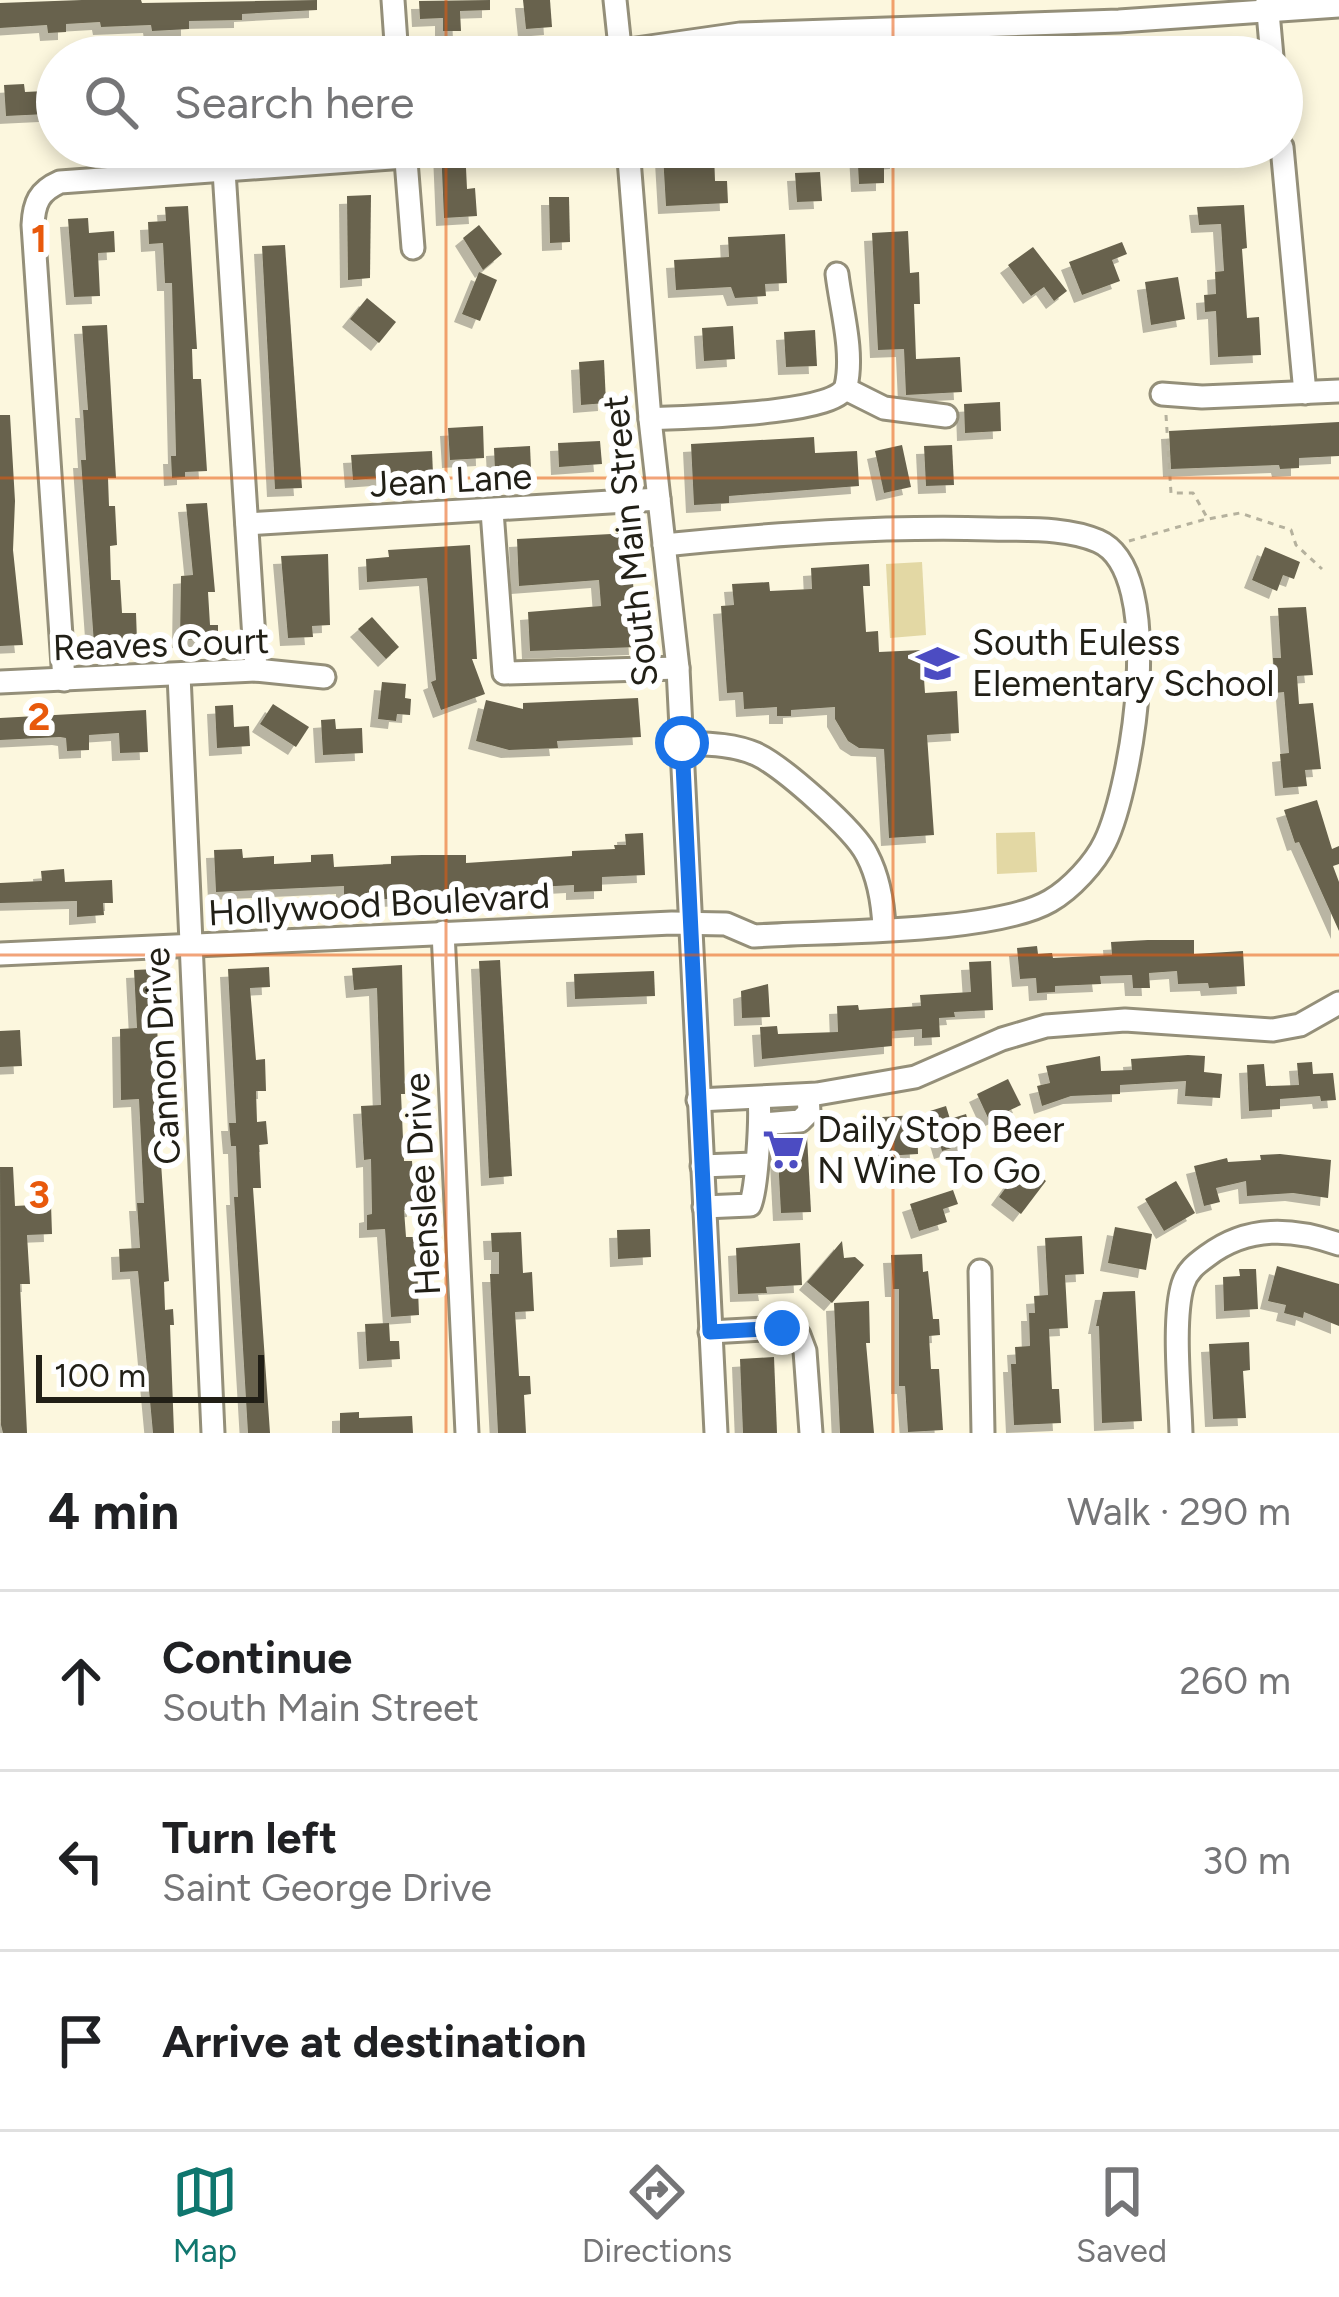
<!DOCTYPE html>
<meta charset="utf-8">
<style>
:root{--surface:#fff;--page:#f6f6f6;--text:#202124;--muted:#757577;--line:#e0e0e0;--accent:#0f766e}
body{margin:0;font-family:Figtree,sans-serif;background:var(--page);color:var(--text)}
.scale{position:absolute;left:36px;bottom:30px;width:228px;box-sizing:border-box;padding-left:12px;border:6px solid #211f16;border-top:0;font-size:33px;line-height:42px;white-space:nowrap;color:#211f16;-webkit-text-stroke:9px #fff;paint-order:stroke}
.stop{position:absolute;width:36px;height:36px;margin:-27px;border:9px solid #1a73e8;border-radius:50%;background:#fff}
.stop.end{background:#1a73e8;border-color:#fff;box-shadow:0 3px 12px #0008}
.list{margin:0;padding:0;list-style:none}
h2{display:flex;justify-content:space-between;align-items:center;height:156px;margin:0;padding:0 48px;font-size:51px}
h2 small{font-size:39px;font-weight:400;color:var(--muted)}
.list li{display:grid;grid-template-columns:78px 1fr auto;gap:36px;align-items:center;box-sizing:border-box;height:180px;padding:0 48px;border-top:3px solid var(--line)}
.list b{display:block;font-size:45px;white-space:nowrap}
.list p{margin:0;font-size:39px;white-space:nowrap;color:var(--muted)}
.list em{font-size:39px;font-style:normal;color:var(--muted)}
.icon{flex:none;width:66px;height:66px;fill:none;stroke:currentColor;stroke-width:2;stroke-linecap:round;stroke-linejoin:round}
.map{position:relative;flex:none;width:1339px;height:1433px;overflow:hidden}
.search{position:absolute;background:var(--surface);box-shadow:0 6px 18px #0003;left:36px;right:36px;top:36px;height:132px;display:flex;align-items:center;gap:30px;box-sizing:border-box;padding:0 42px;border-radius:66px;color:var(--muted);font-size:45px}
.sheet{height:696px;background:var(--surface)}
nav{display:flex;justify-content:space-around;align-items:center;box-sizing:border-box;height:168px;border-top:3px solid var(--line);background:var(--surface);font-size:33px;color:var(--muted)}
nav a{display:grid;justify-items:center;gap:6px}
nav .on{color:var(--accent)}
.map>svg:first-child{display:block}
.green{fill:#e3d8a4}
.building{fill:#67624d;filter:url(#shadow)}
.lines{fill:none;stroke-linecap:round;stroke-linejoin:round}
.minor-casing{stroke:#948f79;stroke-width:27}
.path{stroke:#b5b19d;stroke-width:3;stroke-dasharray:6 6;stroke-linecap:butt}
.minor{stroke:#fff;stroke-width:21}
.route{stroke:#1a73e8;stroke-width:15}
.grid{fill:none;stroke:#e8590c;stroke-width:3;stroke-opacity:0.55}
.labels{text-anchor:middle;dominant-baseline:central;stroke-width:12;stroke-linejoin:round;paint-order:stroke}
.street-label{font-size:36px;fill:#211f16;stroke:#fff}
.poi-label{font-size:36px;fill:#211f16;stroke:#fff;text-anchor:start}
.grid-label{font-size:39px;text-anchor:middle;font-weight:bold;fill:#e8590c;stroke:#fff;stroke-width:12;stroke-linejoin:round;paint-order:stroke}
</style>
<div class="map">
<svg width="1339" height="1433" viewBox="0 0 1339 1433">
<defs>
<filter id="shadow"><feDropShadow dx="-8" dy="8" stdDeviation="0" flood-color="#0004"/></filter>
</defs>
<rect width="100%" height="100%" fill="#fcf7de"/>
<g class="green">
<polygon points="922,562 926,635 890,638 886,564"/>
<polygon points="1035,832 1037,872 997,874 996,833"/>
</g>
<g class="building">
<polygon points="82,0 141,0 142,3 317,0 317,10 242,14 242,20 189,21 189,29 152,31 151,25 101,27 100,22 66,24 66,32 48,33 47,25 0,28 0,3"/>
<polygon points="490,0 490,10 460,11 461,31 443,31 443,18 420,19 419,1"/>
<polygon points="523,0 550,0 552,27 526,29"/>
<polygon points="24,84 25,92 45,91 47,114 6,116 4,85"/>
<polygon points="441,147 465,147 467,189 475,188 477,216 444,218"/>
<polygon points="857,147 897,147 898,161 884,162 884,183 859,184"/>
<polygon points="714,153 715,181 727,181 728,203 666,206 663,155"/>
<polygon points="820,172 822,201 797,202 795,173"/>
<polygon points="371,195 370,278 348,280 347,196"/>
<polygon points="549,197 569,197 570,242 550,243"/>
<polygon points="1244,205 1247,248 1242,249 1247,318 1259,317 1261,355 1218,357 1216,311 1205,312 1204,295 1216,294 1215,272 1224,271 1221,224 1199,225 1197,207"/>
<polygon points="188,206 197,349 192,349 193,379 201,379 207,471 185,472 185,477 172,478 171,456 176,456 172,283 165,283 163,243 149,244 148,222 166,221 165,207"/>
<polygon points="88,218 89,233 114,231 115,252 98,253 100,296 74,297 68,219"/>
<polygon points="479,225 502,254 483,270 463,238"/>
<polygon points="908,231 910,273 919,272 920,304 914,304 916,359 960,357 962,392 906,395 904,349 878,350 872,233"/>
<polygon points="785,234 787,283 765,284 766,296 735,298 731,287 676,290 674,260 729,257 728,237"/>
<polygon points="1122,242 1127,254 1112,260 1120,281 1082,295 1069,262"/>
<polygon points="285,245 302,488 275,489 262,246"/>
<polygon points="1033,247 1067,291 1054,301 1044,287 1031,296 1008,265"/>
<polygon points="479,272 497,280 480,321 462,314"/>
<polygon points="1178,277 1185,319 1151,325 1145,282"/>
<polygon points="367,298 396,322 379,343 350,319"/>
<polygon points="107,325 116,478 108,478 109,506 115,506 117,545 110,546 111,580 120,580 122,613 136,613 137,641 94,644 81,460 86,460 83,410 88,410 82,326"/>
<polygon points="733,326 735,359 704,361 702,328"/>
<polygon points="815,330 817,366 786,367 784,332"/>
<polygon points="604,360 606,403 581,405 579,362"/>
<polygon points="1000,402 1001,431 965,433 964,404"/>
<polygon points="0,415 10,415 15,501 13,550 23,645 0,646"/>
<polygon points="1339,422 1339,456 1299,458 1299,468 1280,469 1279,465 1171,469 1169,431"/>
<polygon points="483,426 484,458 450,460 448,428"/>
<polygon points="814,437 815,453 857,451 859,486 729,496 729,503 694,505 691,444"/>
<polygon points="600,441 602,464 559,467 558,443"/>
<polygon points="902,445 911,487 884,493 875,451"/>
<polygon points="952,445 954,485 926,486 924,446"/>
<polygon points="530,446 531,469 495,471 494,448"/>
<polygon points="432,451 433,474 353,480 351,455"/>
<polygon points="207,503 215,592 208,592 210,625 218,625 218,638 180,640 181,576 193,575 186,504"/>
<polygon points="630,533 637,647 530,651 528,612 601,606 599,580 519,586 517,539"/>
<polygon points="470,545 477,659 472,659 485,694 441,710 431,682 436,680 427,578 367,582 366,559 389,557 388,550"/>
<polygon points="1265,547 1300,562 1294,579 1283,575 1277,591 1252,580"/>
<polygon points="328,554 330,625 312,626 313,637 288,638 281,556"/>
<polygon points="869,564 870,586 863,586 866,632 878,631 879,652 922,650 925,693 957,691 959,733 927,735 934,835 889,838 884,749 859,748 848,741 835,719 835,707 791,710 791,716 777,716 777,707 744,709 743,692 727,693 721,606 734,605 732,584 769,582 770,591 812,589 811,568"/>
<polygon points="1306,607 1313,675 1297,676 1299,704 1313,703 1321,769 1305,770 1307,786 1283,788 1280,754 1289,753 1284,692 1275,693 1273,658 1281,658 1278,608"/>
<polygon points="372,617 399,647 386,659 358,629"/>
<polygon points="382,682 406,684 405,698 411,699 410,715 397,714 396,721 378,719"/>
<polygon points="638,698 641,737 557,741 558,748 509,750 476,741 486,700 523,709 523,703"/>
<polygon points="273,704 309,727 296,747 260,724"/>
<polygon points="233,705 234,727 249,726 250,746 217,748 215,706"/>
<polygon points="146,710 148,752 120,753 119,733 89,735 89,750 67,751 66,738 60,737 0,740 0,718"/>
<polygon points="335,719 336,729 362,728 363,753 323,755 321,720"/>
<polygon points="1317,800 1332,849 1339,846 1339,864 1333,866 1339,882 1339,931 1299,842 1295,843 1284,810"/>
<polygon points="643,833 645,875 602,877 602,891 574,892 574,885 519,888 519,893 344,901 344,886 216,892 214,850 242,849 243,858 274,856 274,864 311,862 311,855 333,854 334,867 391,864 391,856 422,855 466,855 466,863 572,856 572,851 615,849 614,845 626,845 625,834"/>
<polygon points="64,869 65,882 112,880 113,903 103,903 104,915 77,917 77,901 0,903 0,883 42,881 41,871"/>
<polygon points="1148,940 1194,940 1194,954 1243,951 1245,986 1209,988 1208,983 1178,984 1177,971 1149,973 1150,988 1133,988 1132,975 1100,976 1101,984 1055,986 1055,992 1037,993 1036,978 1020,979 1017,948 1037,946 1038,954 1052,953 1053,958 1112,955 1111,942"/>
<polygon points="500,960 512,1176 489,1178 479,961"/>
<polygon points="991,961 993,1010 954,1012 955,1017 939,1018 940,1037 922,1038 922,1029 892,1031 892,1046 762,1059 760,1027 777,1026 778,1034 838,1032 837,1006 858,1005 859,1010 921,1006 920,995 971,992 969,962"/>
<polygon points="402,965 405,1094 401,1094 404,1161 412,1161 415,1209 404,1210 406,1237 416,1237 419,1315 391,1317 385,1229 367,1230 367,1215 372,1214 371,1159 364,1160 361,1106 381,1105 377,988 354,990 352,968"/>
<polygon points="269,967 270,987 250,988 256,1060 265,1059 266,1091 256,1091 257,1122 266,1121 268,1144 259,1145 261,1188 253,1188 270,1433 248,1433 234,1197 238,1197 236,1146 231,1146 229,1123 236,1123 228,969"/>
<polygon points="156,969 160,1148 169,1281 164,1282 165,1310 173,1309 174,1325 170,1325 174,1433 153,1433 138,1271 120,1272 119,1249 140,1248 137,1203 144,1203 139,1099 121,1100 120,1029 137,1028 134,970"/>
<polygon points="654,971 655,996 575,999 574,974"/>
<polygon points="768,984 770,1017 742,1018 741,991"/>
<polygon points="20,1030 22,1066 0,1067 0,1031"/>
<polygon points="1188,1055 1205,1056 1204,1072 1222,1074 1220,1098 1185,1096 1186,1081 1120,1085 1120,1094 1071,1096 1042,1106 1037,1086 1050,1083 1046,1066 1100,1056 1101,1071 1132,1070 1131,1059"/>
<polygon points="1312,1062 1313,1074 1333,1073 1336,1100 1321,1101 1320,1096 1280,1099 1280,1109 1249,1111 1247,1065 1264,1064 1266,1086 1299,1085 1297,1063"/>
<polygon points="1008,1079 1021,1105 989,1120 977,1094"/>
<polygon points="946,1106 950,1119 966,1114 974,1141 942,1151 930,1111"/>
<polygon points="917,1115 918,1154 884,1156 882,1117"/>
<polygon points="807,1136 811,1212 781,1213 777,1138"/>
<polygon points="1280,1154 1331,1160 1328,1198 1293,1193 1247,1196 1246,1181 1216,1188 1220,1202 1204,1206 1194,1166 1227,1158 1228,1162 1261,1160 1260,1155"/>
<polygon points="1023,1164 1046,1181 1021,1214 999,1197"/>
<polygon points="0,1167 13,1167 15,1206 51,1204 52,1234 27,1235 30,1284 20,1284 27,1433 3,1433 1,1425"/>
<polygon points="1176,1181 1195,1213 1164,1231 1145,1199"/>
<polygon points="953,1190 958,1204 943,1209 947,1222 919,1231 910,1204"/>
<polygon points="1115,1227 1152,1234 1146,1270 1108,1263"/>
<polygon points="650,1229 651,1257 618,1259 617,1230"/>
<polygon points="521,1232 523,1273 532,1272 534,1311 515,1312 519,1376 530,1376 531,1394 524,1395 526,1433 498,1433 490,1274 499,1274 499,1252 492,1252 491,1233"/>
<polygon points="1082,1236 1084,1274 1065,1275 1068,1328 1049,1329 1052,1389 1059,1389 1061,1423 1014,1425 1011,1364 1016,1364 1015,1347 1030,1346 1029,1313 1035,1313 1034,1296 1048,1295 1045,1238"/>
<polygon points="842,1241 844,1258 855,1257 864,1265 832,1303 807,1282"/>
<polygon points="800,1243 802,1285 766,1287 767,1293 738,1294 736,1248"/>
<polygon points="922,1254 923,1272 928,1271 933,1319 939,1319 940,1335 929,1336 931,1369 939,1369 943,1430 908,1432 905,1386 899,1386 899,1289 893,1289 891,1255"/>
<polygon points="1277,1266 1339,1284 1339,1326 1304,1312 1303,1318 1284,1313 1286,1305 1268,1301"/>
<polygon points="1239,1269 1256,1269 1258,1309 1224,1311 1223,1277 1240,1276"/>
<polygon points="1135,1291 1142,1421 1102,1423 1099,1326 1096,1326 1103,1292"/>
<polygon points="869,1301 870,1343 866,1343 874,1433 840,1433 834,1303"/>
<polygon points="389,1323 390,1341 399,1341 400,1359 367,1361 365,1324"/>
<polygon points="1249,1342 1250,1370 1243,1371 1246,1418 1213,1419 1209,1344"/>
<polygon points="774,1357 777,1433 743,1433 740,1359"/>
<polygon points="359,1412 359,1418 412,1416 413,1433 340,1433 340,1413"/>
</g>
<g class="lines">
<defs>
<g id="minor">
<polyline points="393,0 397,57"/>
<polyline points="615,0 621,57"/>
<polyline points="1267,1 1272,57"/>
<polyline points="580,57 740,34 1119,21 1339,6"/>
<polyline points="628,147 650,419 678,668 716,1433"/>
<polyline points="1282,147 1305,393"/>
<polyline points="405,148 413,248"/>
<polyline points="224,171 256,670"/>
<polyline points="846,389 884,408 946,416"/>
<polyline points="1162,394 1202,397 1339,391"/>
<path d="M650,419C681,417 839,415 846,386C854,352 841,308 837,274"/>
<polyline points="492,511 504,673 678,668"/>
<polyline points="247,524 659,499"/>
<polyline points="179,675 213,1433"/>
<path d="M64,680L33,225C34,203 39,191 60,182L405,157"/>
<polyline points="0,682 256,670 324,677"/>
<path d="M682,743C707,744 733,744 756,754C782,766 855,830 867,855C878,876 883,904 884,928"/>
<polyline points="443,932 467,1433"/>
<path d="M0,954L672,923L726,924L754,936C825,931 993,934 1050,901C1071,889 1095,863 1105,842C1132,787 1168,571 1098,541C1065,527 1025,530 990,529C880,526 773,534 664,545"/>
<polyline points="698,1100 817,1094 915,1077 1002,1039 1046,1026 1125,1020 1273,1030 1300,1025 1339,1003"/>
<polyline points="761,1124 800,1121 809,1112 808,1095"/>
<polyline points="702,1166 754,1164"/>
<path d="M704,1207L750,1205C757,1189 761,1118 759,1098"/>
<polyline points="980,1271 983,1433"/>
<polyline points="710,1332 781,1328 799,1335 805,1351 811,1433"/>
<path d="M1181,1433C1180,1394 1172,1319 1183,1284C1187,1271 1196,1264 1207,1256C1248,1225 1293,1228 1339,1244"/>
</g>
</defs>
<use href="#minor" class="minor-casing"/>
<g class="path">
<polyline points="1166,415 1171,493 1193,493 1208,519 1240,513 1291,530 1296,545 1322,569"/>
<polyline points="1129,541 1206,519"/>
</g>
<use href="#minor" class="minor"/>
</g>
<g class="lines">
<polyline class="route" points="682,743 710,1332 782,1328"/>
</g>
<path class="grid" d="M446,0V57M893,0V57M446,147V1433M893,147V1433M0,478H1339M0,955H1339"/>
<defs>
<symbol id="school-bare" viewBox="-9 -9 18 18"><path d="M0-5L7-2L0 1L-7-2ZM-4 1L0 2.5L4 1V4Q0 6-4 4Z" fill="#4c4cc2" stroke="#fff" stroke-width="2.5" paint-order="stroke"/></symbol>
<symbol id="supermarket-bare" viewBox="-9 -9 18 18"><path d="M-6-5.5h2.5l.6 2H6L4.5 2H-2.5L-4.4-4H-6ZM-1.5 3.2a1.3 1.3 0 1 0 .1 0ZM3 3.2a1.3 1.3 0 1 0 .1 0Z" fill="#4c4cc2" stroke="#fff" stroke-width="2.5" paint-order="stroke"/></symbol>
</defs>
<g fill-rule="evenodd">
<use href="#school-bare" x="908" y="634" width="59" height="59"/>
<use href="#supermarket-bare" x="754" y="1120" width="59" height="59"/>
</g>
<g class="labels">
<g class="street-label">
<text transform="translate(451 480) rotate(-3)">Jean Lane</text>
<text transform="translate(630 541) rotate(-96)">South Main Street</text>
<text transform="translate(161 644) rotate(-2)">Reaves Court</text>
<text transform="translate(379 904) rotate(-3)">Hollywood Boulevard</text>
<text transform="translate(162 1056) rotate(-93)">Cannon Drive</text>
<text transform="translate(422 1184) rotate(-93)">Henslee Drive</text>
</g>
<g class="poi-label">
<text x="972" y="642">South Euless<tspan x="972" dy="41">Elementary School</tspan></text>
<text x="817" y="1129">Daily Stop Beer<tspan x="817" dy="41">N Wine To Go</tspan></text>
</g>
</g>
<g class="grid-label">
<text x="39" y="252">1</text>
<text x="39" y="730">2</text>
<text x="39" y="1208">3</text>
</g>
</svg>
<div class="scale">100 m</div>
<div class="stop" style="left:682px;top:743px"></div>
<div class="stop end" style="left:782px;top:1328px"></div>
<div class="search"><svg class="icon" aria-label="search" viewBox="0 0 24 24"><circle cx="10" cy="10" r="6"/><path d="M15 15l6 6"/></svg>Search here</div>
</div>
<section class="sheet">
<h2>4 min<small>Walk · 290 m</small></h2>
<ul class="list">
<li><svg class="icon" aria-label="ahead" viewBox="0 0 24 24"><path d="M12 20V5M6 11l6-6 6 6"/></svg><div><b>Continue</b><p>South Main Street</p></div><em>260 m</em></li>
<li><svg class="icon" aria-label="left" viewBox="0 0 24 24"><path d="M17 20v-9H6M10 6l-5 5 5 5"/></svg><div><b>Turn left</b><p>Saint George Drive</p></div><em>30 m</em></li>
<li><svg class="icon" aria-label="arrive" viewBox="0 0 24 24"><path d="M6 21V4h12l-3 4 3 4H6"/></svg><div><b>Arrive at destination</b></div></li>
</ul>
</section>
<nav>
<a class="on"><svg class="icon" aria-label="map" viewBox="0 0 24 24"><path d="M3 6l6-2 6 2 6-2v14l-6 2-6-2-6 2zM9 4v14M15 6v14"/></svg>Map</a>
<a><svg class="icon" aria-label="directions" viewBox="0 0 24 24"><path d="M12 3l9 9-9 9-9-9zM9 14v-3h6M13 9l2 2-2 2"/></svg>Directions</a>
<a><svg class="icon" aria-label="saved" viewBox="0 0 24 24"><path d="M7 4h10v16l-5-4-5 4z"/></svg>Saved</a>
</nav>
